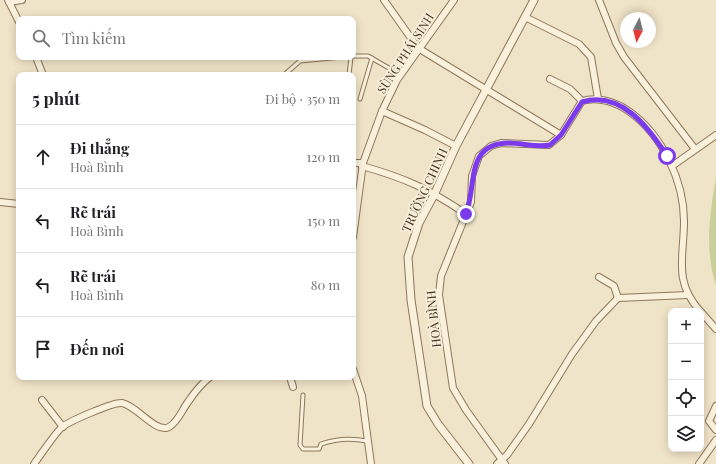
<!DOCTYPE html>
<html lang="vi">
<meta charset="utf-8">
<style>
:root{--surface:#fff;--page:#f2f2f2;--text:#202124;--muted:#757577;--line:#e0e0e0}
body{margin:0;font-family:"Playfair Display",serif;background:var(--page);color:var(--text)}
.controls{position:absolute;right:12px;bottom:12px;display:grid;overflow:hidden;border-radius:8px;box-shadow:0 2px 10px #0003}
.controls button{width:36px;height:36px;display:grid;place-items:center;padding:0;border:0;border-bottom:1px solid var(--line);background:var(--surface);color:var(--text);font:20px sans-serif}
.compass{position:absolute;left:620px;top:12px;width:36px;height:36px;border-radius:50%;background:var(--surface);box-shadow:0 2px 10px #0003;rotate:187deg}
.stop{position:absolute;width:12px;height:12px;margin:-9px;border:3px solid #7c3aed;border-radius:50%;background:#fff}
.stop.end{background:#7c3aed;border-color:#fff;box-shadow:0 1px 4px #0008}
.list{margin:0;padding:0;list-style:none}
h2{display:flex;justify-content:space-between;align-items:center;height:52px;margin:0;padding:0 16px;font-size:17px}
h2 small{font-size:13px;font-weight:400;color:var(--muted)}
.list li{display:grid;grid-template-columns:26px 1fr auto;gap:12px;align-items:center;box-sizing:border-box;height:64px;padding:0 16px;border-top:1px solid var(--line)}
.list b{display:block;font-size:15px;white-space:nowrap}
.list p{margin:0;font-size:13px;white-space:nowrap;color:var(--muted)}
.list em{font-size:13px;font-style:normal;color:var(--muted)}
.icon{flex:none;width:22px;height:22px;fill:none;stroke:currentColor;stroke-width:2;stroke-linecap:round;stroke-linejoin:round}
.map{position:relative;flex:none;width:716px;height:464px;overflow:hidden}
.search{position:absolute;background:var(--surface);box-shadow:0 2px 10px #0003;left:16px;top:16px;width:340px;height:44px;display:flex;align-items:center;gap:10px;box-sizing:border-box;padding:0 14px;border-radius:8px;color:var(--muted);font-size:15px}
.panel{position:absolute;background:var(--surface);box-shadow:0 2px 10px #0003;left:16px;top:72px;width:340px;height:308px;border-radius:8px}
.map>svg:first-child{display:block}
.green{fill:#c9cf9b}
.lines{fill:none;stroke-linecap:round;stroke-linejoin:round}
.service-casing{stroke:#8d765c;stroke-width:5}
.minor-casing{stroke:#8d765c;stroke-width:8}
.tertiary-casing{stroke:#8d765c;stroke-width:9}
.service{stroke:#faf1dc;stroke-width:3}
.minor{stroke:#faf1dc;stroke-width:6}
.tertiary{stroke:#faf1dc;stroke-width:7}
.route{stroke:#7c3aed;stroke-width:5}
.labels{text-anchor:middle;dominant-baseline:central;stroke-width:4;stroke-linejoin:round;paint-order:stroke}
.street-label{font-size:12px;fill:#3d2e20;stroke:#f7eed8}
</style>
<div class="map">
<svg width="716" height="464" viewBox="0 0 716 464">
<rect width="100%" height="100%" fill="#f0e4c8"/>
<path class="green" d="M716,177V285C704,249 710,213 716,177Z"/>
<g class="lines">
<defs>
<g id="service">
<polyline points="353,56 368,56 401,75"/>
<polyline points="284,75 300,61 342,57"/>
<polyline points="349,75 351,57"/>
<polyline points="360,99 372,58"/>
<path d="M303,395L300,445L303,449H319L321,444C335,439 352,438 367,441"/>
</g>
<g id="minor">
<polyline points="8,0 19,22"/>
<polyline points="384,0 418,48 561,135"/>
<polyline points="599,0 616,43 624,57 695,149"/>
<polyline points="9,2 22,0"/>
<polyline points="525,17 579,44 591,57 598,99"/>
<polyline points="36,57 43,75"/>
<polyline points="550,79 570,89 582,101"/>
<polyline points="382,111 425,130 456,146"/>
<polyline points="353,163 363,163"/>
<path d="M362,166C405,178 429,189 466,214"/>
<polyline points="672,166 716,135"/>
<polyline points="0,202 19,204"/>
<polyline points="353,237 363,163 382,111 397,80 454,0"/>
<polyline points="599,277 614,286 618,298"/>
<polyline points="701,312 716,329"/>
<polyline points="353,369 362,396 371,464"/>
<polyline points="290,377 293,387"/>
<polyline points="42,400 63,427"/>
<polyline points="716,406 709,421 716,430"/>
<path d="M34,464C42,453 53,436 62,427C70,421 113,402 122,403C136,405 156,434 169,427C178,422 182,410 188,402C194,393 201,384 210,377"/>
<polyline points="497,464 507,455 529,424 572,354 596,321 618,298 688,295"/>
<path d="M505,464L466,410L453,388L439,295L441,276L471,202L472,176L479,156L491,146L501,143L549,145L561,135L582,101C598,96 616,102 630,112C663,136 684,182 684,221C684,257 673,281 700,311"/>
<polyline points="699,464 716,440"/>
</g>
<polyline id="tertiary" points="469,464 438,424 427,406 411,300 408,257 419,223 435,193 456,146 534,0"/>
</defs>
<use href="#service" class="service-casing"/>
<use href="#minor" class="minor-casing"/>
<use href="#tertiary" class="tertiary-casing"/>
<use href="#service" class="service"/>
<use href="#minor" class="minor"/>
<use href="#tertiary" class="tertiary"/>
</g>
<g class="lines">
<path class="route" d="M466,214C477,185 465,143 509,143C523,143 536,148 550,145L561,135L582,102C621,90 649,128 667,156"/>
</g>
<g class="labels">
<g class="street-label">
<text transform="translate(405 53) rotate(-57)">SÙNG PHÁI SINH</text>
<text transform="translate(424 190) rotate(-65)">TRƯỜNG CHINH</text>
<text transform="translate(433 319) rotate(-96)">HOÀ BÌNH</text>
</g>
</g>
</svg>
<div class="controls">
<button>+</button>
<button>−</button>
<button><svg class="icon" aria-label="locate" viewBox="0 0 24 24"><circle cx="12" cy="12" r="6"/><path d="M12 2v4M12 18v4M2 12h4M18 12h4"/></svg></button>
<button><svg class="icon" aria-label="layers" viewBox="0 0 24 24"><path d="M12 4l9 5-9 5-9-5zM3 14l9 5 9-5"/></svg></button>
</div>
<svg class="compass" viewBox="-18 -18 36 36"><path d="M0-13l5 13h-10z" fill="#e53935"/><path d="M0 13l5-13h-10z" fill="#757577"/></svg>
<div class="stop" style="left:667px;top:156px"></div>
<div class="stop end" style="left:466px;top:214px"></div>
<div class="search"><svg class="icon" aria-label="search" viewBox="0 0 24 24"><circle cx="10" cy="10" r="6"/><path d="M15 15l6 6"/></svg>Tìm kiếm</div>
<section class="panel">
<h2>5 phút<small>Đi bộ · 350 m</small></h2>
<ul class="list">
<li><svg class="icon" aria-label="ahead" viewBox="0 0 24 24"><path d="M12 20V5M6 11l6-6 6 6"/></svg><div><b>Đi thẳng</b><p>Hoà Bình</p></div><em>120 m</em></li>
<li><svg class="icon" aria-label="left" viewBox="0 0 24 24"><path d="M17 20v-9H6M10 6l-5 5 5 5"/></svg><div><b>Rẽ trái</b><p>Hoà Bình</p></div><em>150 m</em></li>
<li><svg class="icon" aria-label="left" viewBox="0 0 24 24"><path d="M17 20v-9H6M10 6l-5 5 5 5"/></svg><div><b>Rẽ trái</b><p>Hoà Bình</p></div><em>80 m</em></li>
<li><svg class="icon" aria-label="arrive" viewBox="0 0 24 24"><path d="M6 21V4h12l-3 4 3 4H6"/></svg><div><b>Đến nơi</b></div></li>
</ul>
</section>
</div>
